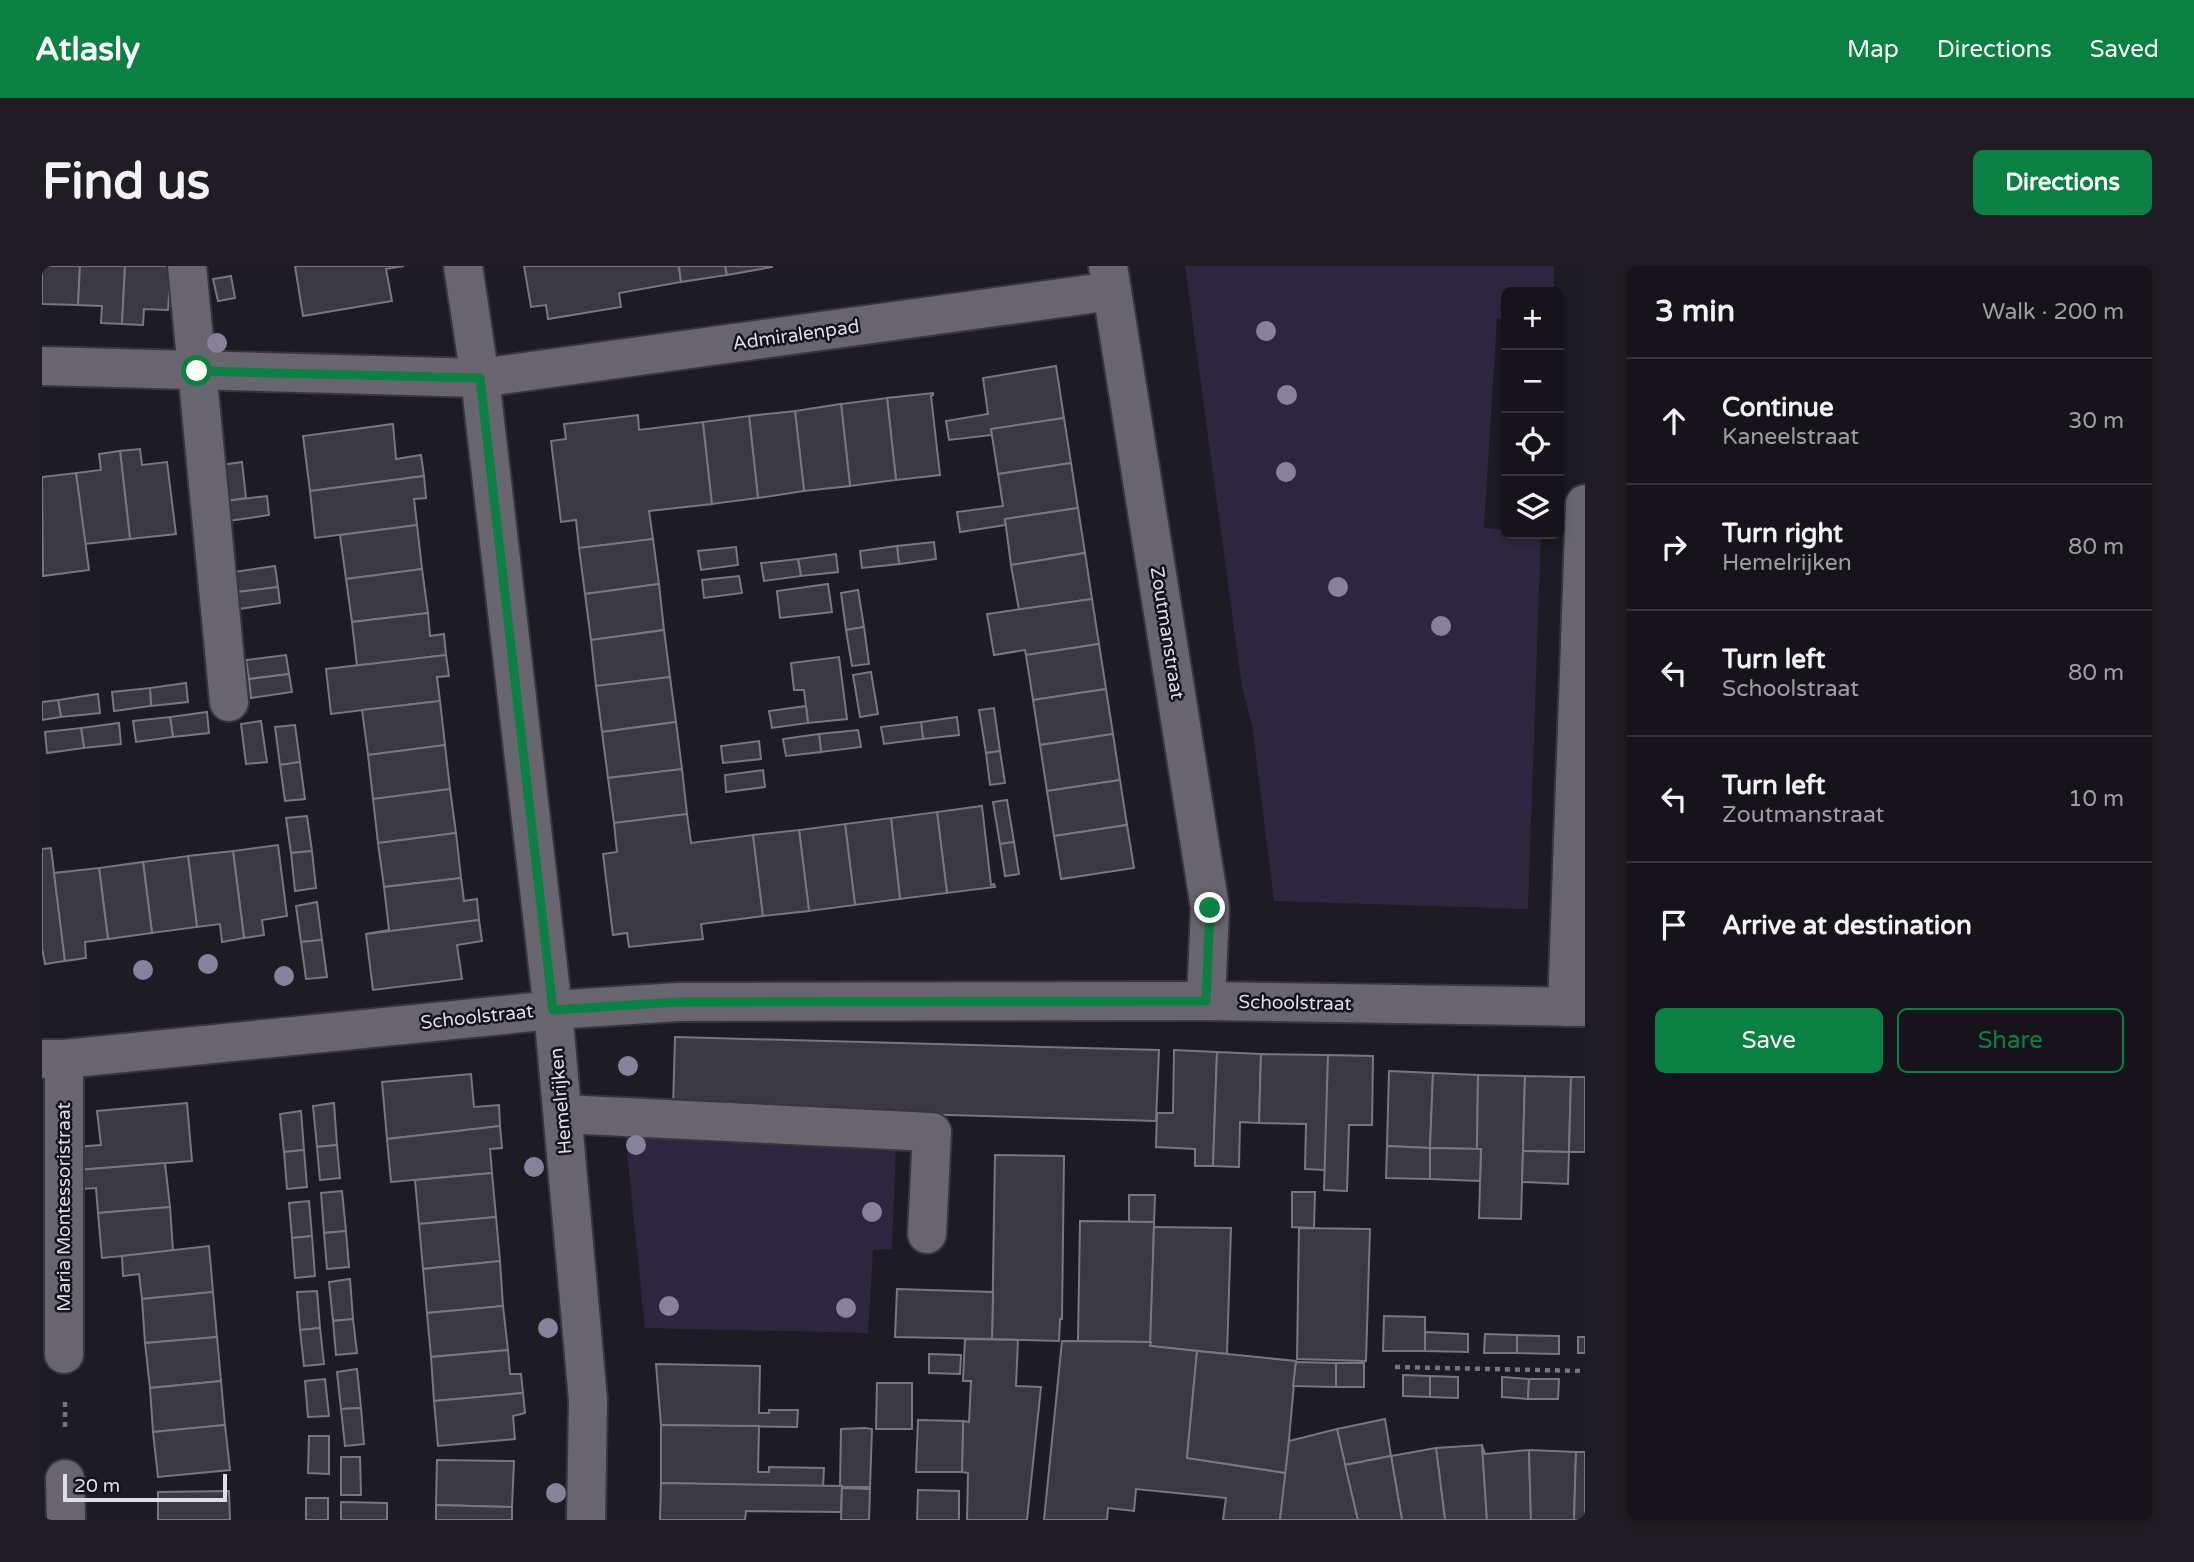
<!DOCTYPE html>
<meta charset="utf-8">
<style>
:root{--surface:#16141a;--page:#1f1d23;--text:#f1f3f6;--muted:#9e9ea2;--line:#353339;--accent:#0b8043}
body{margin:0;font-family:"Varela Round",sans-serif;background:var(--page);color:var(--text)}
.controls{position:absolute;right:21px;top:21px;display:grid;overflow:hidden;border-radius:10px;box-shadow:0 4px 10px #0003}
.controls button{width:63px;height:63px;display:grid;place-items:center;padding:0;border:0;border-bottom:2px solid var(--line);background:var(--surface);color:var(--text);font:35px sans-serif}
.scale{position:absolute;left:21px;bottom:18px;width:164px;box-sizing:border-box;padding-left:7px;border:4px solid #dfdee4;border-top:0;font-size:19px;line-height:24px;white-space:nowrap;color:#dfdee4;-webkit-text-stroke:5px #14121a;paint-order:stroke}
.stop{position:absolute;width:21px;height:21px;margin:-16px;border:5px solid #0b8043;border-radius:50%;background:#fff}
.stop.end{background:#0b8043;border-color:#fff;box-shadow:0 2px 7px #0008}
.list{margin:0;padding:0;list-style:none}
h2{display:flex;justify-content:space-between;align-items:center;height:91px;margin:0;padding:0 28px;font-size:30px}
h2 small{font-size:23px;font-weight:400;color:var(--muted)}
.list li{display:grid;grid-template-columns:46px 1fr auto;gap:21px;align-items:center;box-sizing:border-box;height:126px;padding:0 28px;border-top:2px solid var(--line)}
.list b{display:block;font-size:26px;white-space:nowrap}
.list p{margin:0;font-size:23px;white-space:nowrap;color:var(--muted)}
.list em{font-size:23px;font-style:normal;color:var(--muted)}
.actions{display:flex;gap:14px;padding:21px 28px}
.actions a{flex:1;padding:16px 0;border:2px solid var(--accent);border-radius:10px;text-align:center;font-size:24px;color:var(--accent)}
.actions .main{background:var(--accent);color:#fff}
.icon{flex:none;width:38px;height:38px;fill:none;stroke:currentColor;stroke-width:2;stroke-linecap:round;stroke-linejoin:round}
.map{position:relative;flex:none;width:1543px;height:1254px;overflow:hidden;border-radius:10px}
header{display:flex;align-items:center;gap:42px;box-sizing:border-box;height:98px;padding:0 35px;background:var(--accent);color:#fff}
header strong{font-size:33px}
nav{display:flex;gap:38px;margin-inline-start:auto;font-size:24px}
.intro{display:flex;align-items:center;justify-content:space-between;box-sizing:border-box;height:168px;padding:0 42px}
h1{margin:0;font-size:49px}
.button{padding:18px 32px;border-radius:10px;background:var(--accent);color:#fff;font-size:24px;font-weight:700}
main{display:flex;gap:42px;padding:0 42px}
aside{flex:1;background:var(--surface);border-radius:10px;box-shadow:0 4px 10px #0003}
.map>svg:first-child{display:block}
.green{fill:#2e263f}
.building{fill:#3a3840;stroke:#787680;stroke-width:2}
.lines{fill:none;stroke-linecap:round;stroke-linejoin:round}
.minor-casing{stroke:#37363c;stroke-width:42}
.path{stroke:#76757c;stroke-width:4.5;stroke-dasharray:5 5;stroke-linecap:butt}
.minor{stroke:#68656f;stroke-width:38}
.tree{fill:#88819b}
.route{stroke:#0b8043;stroke-width:9}
.labels{text-anchor:middle;dominant-baseline:central;stroke-width:5;stroke-linejoin:round;paint-order:stroke}
.street-label{font-size:19px;fill:#dfdee4;stroke:#14121a}
</style>
<header>
<strong>Atlasly</strong>
<nav><a>Map</a><a>Directions</a><a>Saved</a></nav>
</header>
<div class="intro"><h1>Find us</h1><a class="button">Directions</a></div>
<main>
<div class="map">
<svg width="1543" height="1254" viewBox="0 0 1543 1254">
<rect width="100%" height="100%" fill="#1d1b23"/>
<g class="green">
<polygon points="1143,0 1512,0 1512,26 1464,26 1464,54 1455,52 1442,262 1464,264 1464,268 1499,268 1486,643 1232,635 1210,459 1200,421"/>
<polygon points="583,867 854,879 850,983 831,984 826,1067 603,1062"/>
</g>
<g class="building">
<polygon points="0,0 38,0 36,39 0,38"/>
<polygon points="38,0 83,0 80,58 59,57 60,40 36,39"/>
<polygon points="83,0 129,0 126,44 102,43 101,59 80,58"/>
<polygon points="253,0 362,0 344,3 350,35 261,50"/>
<polygon points="482,0 637,0 639,16 577,27 579,41 506,53 504,39 489,41"/>
<polygon points="637,0 683,0 685,9 639,16"/>
<polygon points="683,0 730,0 730,1 685,9"/>
<polygon points="189,10 193,32 176,35 171,13"/>
<polygon points="1014,100 1022,152 949,163 950,169 907,174 904,155 946,148 941,112"/>
<polygon points="891,127 891,129 889,130 898,209 854,214 845,132"/>
<polygon points="845,132 854,214 808,220 799,138"/>
<polygon points="799,138 808,220 762,225 753,145"/>
<polygon points="753,145 762,225 716,232 707,150"/>
<polygon points="596,149 597,164 661,156 670,238 607,245 611,273 537,282 534,254 519,256 509,175 524,173 522,158"/>
<polygon points="707,150 716,232 670,238 661,156"/>
<polygon points="1022,152 1029,197 956,208 949,163"/>
<polygon points="351,158 354,193 379,189 382,210 268,225 261,170"/>
<polygon points="98,183 100,199 125,196 134,268 88,273 78,185"/>
<polygon points="78,185 88,273 43,278 34,207 59,204 57,188"/>
<polygon points="200,196 204,232 184,235 179,199"/>
<polygon points="1029,197 1036,242 963,253 964,259 918,266 915,246 961,240 956,208"/>
<polygon points="34,207 47,304 1,310 0,211"/>
<polygon points="382,210 384,232 372,233 375,259 273,272 268,225"/>
<polygon points="225,230 227,249 186,255 184,235"/>
<polygon points="1036,242 1043,287 969,299 963,253"/>
<polygon points="375,259 380,303 304,313 298,269"/>
<polygon points="611,273 617,318 543,328 537,282"/>
<polygon points="892,276 894,293 857,298 855,280"/>
<polygon points="855,280 857,298 820,302 818,285"/>
<polygon points="694,281 696,299 659,304 656,285"/>
<polygon points="1043,287 1050,333 977,344 969,299"/>
<polygon points="794,288 796,306 759,310 756,293"/>
<polygon points="756,293 759,310 722,315 719,297"/>
<polygon points="233,300 236,321 195,326 192,306"/>
<polygon points="380,303 386,347 310,356 304,313"/>
<polygon points="697,310 700,327 662,332 660,314"/>
<polygon points="617,318 622,364 549,374 543,328"/>
<polygon points="786,318 790,346 738,352 735,325"/>
<polygon points="236,321 238,337 197,343 195,326"/>
<polygon points="816,324 822,361 804,364 799,327"/>
<polygon points="1050,333 1057,378 984,389 983,384 952,389 945,348"/>
<polygon points="386,347 388,370 402,368 404,389 315,400 310,356"/>
<polygon points="822,361 827,398 810,400 804,364"/>
<polygon points="622,364 628,411 554,420 549,374"/>
<polygon points="1057,378 1064,423 991,434 984,389"/>
<polygon points="244,389 247,408 207,413 204,394"/>
<polygon points="404,389 407,410 395,411 398,435 289,448 284,403"/>
<polygon points="797,391 805,453 766,457 762,424 752,424 749,397"/>
<polygon points="829,406 836,448 818,451 811,409"/>
<polygon points="247,408 250,426 209,432 207,413"/>
<polygon points="628,411 634,456 560,466 554,420"/>
<polygon points="144,417 146,436 109,440 108,422"/>
<polygon points="108,422 109,440 72,445 70,426"/>
<polygon points="1064,423 1071,468 998,479 991,434"/>
<polygon points="56,428 58,447 19,451 16,434"/>
<polygon points="16,434 19,451 0,454 0,436"/>
<polygon points="398,435 403,479 326,489 320,444"/>
<polygon points="764,440 766,457 730,462 727,445"/>
<polygon points="952,442 958,485 944,487 937,444"/>
<polygon points="165,446 167,467 131,471 128,451"/>
<polygon points="128,451 131,471 94,476 91,455"/>
<polygon points="915,451 917,469 881,473 879,456"/>
<polygon points="219,455 225,496 204,498 199,458"/>
<polygon points="634,456 640,503 566,512 560,466"/>
<polygon points="879,456 881,473 842,478 839,461"/>
<polygon points="77,457 79,478 42,482 39,462"/>
<polygon points="253,459 258,496 238,499 233,461"/>
<polygon points="39,462 42,482 5,487 3,466"/>
<polygon points="816,464 819,481 779,486 777,468"/>
<polygon points="777,468 779,486 744,490 741,473"/>
<polygon points="1071,468 1078,514 1005,525 998,479"/>
<polygon points="717,475 719,493 681,497 679,480"/>
<polygon points="403,479 408,523 331,533 326,489"/>
<polygon points="958,485 963,517 948,519 944,487"/>
<polygon points="258,496 263,533 243,535 238,499"/>
<polygon points="640,503 645,548 572,557 566,512"/>
<polygon points="721,504 723,521 684,526 683,509"/>
<polygon points="1078,514 1085,559 1012,570 1005,525"/>
<polygon points="408,523 414,567 336,577 331,533"/>
<polygon points="965,534 972,576 958,578 951,536"/>
<polygon points="940,540 949,619 952,618 953,621 905,627 895,546"/>
<polygon points="895,546 905,627 858,633 849,552"/>
<polygon points="645,548 649,577 711,569 721,650 659,658 661,673 587,681 585,667 571,669 561,588 575,586 572,557"/>
<polygon points="265,550 270,585 249,587 244,552"/>
<polygon points="849,552 858,633 813,639 803,558"/>
<polygon points="803,558 813,639 767,645 757,564"/>
<polygon points="1085,559 1092,602 1019,613 1012,570"/>
<polygon points="757,564 767,645 721,650 711,569"/>
<polygon points="414,567 419,612 342,621 336,577"/>
<polygon points="972,576 977,608 963,610 958,578"/>
<polygon points="236,579 245,650 220,654 222,669 202,672 191,585"/>
<polygon points="9,582 23,695 3,698 0,682 0,583"/>
<polygon points="191,585 202,672 180,676 178,658 155,661 146,590"/>
<polygon points="270,585 274,622 253,625 249,587"/>
<polygon points="146,590 155,661 110,667 101,596"/>
<polygon points="101,596 110,667 66,673 57,602"/>
<polygon points="57,602 66,673 43,676 44,692 23,695 12,607"/>
<polygon points="419,612 422,635 435,633 437,654 324,668 347,664 342,621"/>
<polygon points="275,636 280,674 259,676 254,640"/>
<polygon points="437,654 440,675 415,679 420,713 331,724 324,668"/>
<polygon points="280,674 285,711 264,713 259,676"/>
<polygon points="633,771 1117,784 1114,855 631,841"/>
<polygon points="1132,784 1175,786 1171,900 1153,900 1153,883 1114,881 1115,847 1131,847"/>
<polygon points="1175,786 1219,788 1217,857 1198,856 1197,901 1171,900"/>
<polygon points="1219,788 1286,789 1284,904 1263,903 1264,858 1217,857"/>
<polygon points="1286,789 1331,790 1330,859 1307,859 1305,925 1282,924"/>
<polygon points="1347,805 1391,807 1388,882 1345,880"/>
<polygon points="1391,807 1436,809 1435,883 1388,882"/>
<polygon points="429,808 432,841 457,839 458,860 345,873 340,816"/>
<polygon points="1436,809 1483,810 1479,953 1437,952 1439,883 1435,883"/>
<polygon points="1483,810 1529,811 1527,886 1481,885"/>
<polygon points="1529,811 1543,811 1543,886 1527,886"/>
<polygon points="145,837 150,895 36,904 33,881 59,879 55,845"/>
<polygon points="292,837 295,879 275,881 271,840"/>
<polygon points="259,845 262,884 242,886 238,848"/>
<polygon points="458,860 460,882 448,883 450,907 349,916 345,873"/>
<polygon points="295,879 298,912 278,914 275,881"/>
<polygon points="1345,880 1388,882 1388,913 1344,912"/>
<polygon points="1388,882 1439,883 1438,915 1388,913"/>
<polygon points="262,884 265,921 245,923 242,886"/>
<polygon points="1481,885 1527,886 1526,918 1480,916"/>
<polygon points="953,889 1022,890 1020,1053 1018,1053 1017,1075 950,1073"/>
<polygon points="123,897 128,941 56,947 54,922 38,923 36,904"/>
<polygon points="450,907 454,951 377,958 373,914"/>
<polygon points="300,925 304,965 282,967 279,927"/>
<polygon points="1250,926 1273,926 1272,962 1250,961"/>
<polygon points="1087,929 1113,929 1112,956 1087,956"/>
<polygon points="267,935 270,970 250,972 247,937"/>
<polygon points="128,941 131,985 60,992 56,947"/>
<polygon points="454,951 458,995 381,1003 377,958"/>
<polygon points="1038,955 1112,956 1109,1076 1036,1075"/>
<polygon points="1112,961 1189,962 1185,1088 1108,1080"/>
<polygon points="1257,962 1328,963 1324,1095 1255,1093"/>
<polygon points="304,965 307,1001 285,1003 282,967"/>
<polygon points="270,970 273,1010 253,1012 250,972"/>
<polygon points="167,980 171,1026 100,1033 97,1008 81,1010 80,990"/>
<polygon points="458,995 461,1040 385,1047 381,1003"/>
<polygon points="308,1013 311,1053 291,1055 287,1016"/>
<polygon points="855,1023 951,1026 950,1073 853,1071"/>
<polygon points="275,1025 278,1062 258,1064 255,1026"/>
<polygon points="171,1026 175,1071 103,1077 100,1033"/>
<polygon points="461,1040 466,1084 389,1091 385,1047"/>
<polygon points="1342,1050 1383,1051 1383,1085 1341,1085"/>
<polygon points="311,1053 315,1087 294,1089 291,1055"/>
<polygon points="278,1062 282,1098 262,1100 258,1064"/>
<polygon points="1383,1066 1426,1068 1426,1086 1383,1085"/>
<polygon points="1443,1068 1475,1069 1475,1087 1442,1087"/>
<polygon points="1475,1069 1517,1070 1517,1088 1475,1087"/>
<polygon points="175,1071 179,1115 108,1122 103,1077"/>
<rect x="1536" y="1071" width="7" height="16"/>
<polygon points="923,1073 976,1074 974,1120 999,1121 985,1254 925,1254 926,1207 920,1206 921,1155 927,1156 929,1115 921,1115"/>
<polygon points="1020,1075 1109,1076 1108,1080 1155,1085 1145,1192 1244,1207 1238,1254 1181,1254 1184,1232 1094,1223 1092,1245 1066,1242 1065,1254 1002,1254"/>
<polygon points="466,1084 468,1108 479,1108 481,1127 392,1135 389,1091"/>
<polygon points="1155,1085 1254,1095 1244,1207 1145,1192"/>
<polygon points="887,1088 919,1089 918,1108 887,1107"/>
<polygon points="1254,1096 1294,1097 1294,1121 1251,1120"/>
<rect x="1294" y="1097" width="28" height="24"/>
<polygon points="614,1098 718,1100 717,1147 727,1147 727,1144 756,1144 755,1161 619,1159"/>
<polygon points="315,1103 319,1142 299,1143 295,1106"/>
<polygon points="1361,1109 1388,1110 1388,1131 1361,1130"/>
<polygon points="1388,1110 1416,1111 1416,1132 1388,1131"/>
<polygon points="1460,1111 1487,1113 1486,1133 1460,1131"/>
<polygon points="283,1113 287,1150 266,1151 263,1115"/>
<polygon points="1487,1113 1517,1113 1516,1133 1486,1133"/>
<polygon points="179,1115 183,1159 111,1166 108,1122"/>
<polygon points="835,1117 870,1117 870,1163 834,1163"/>
<polygon points="481,1127 483,1147 471,1150 473,1173 396,1180 392,1135"/>
<polygon points="319,1142 322,1178 303,1180 299,1143"/>
<polygon points="1343,1153 1349,1190 1303,1199 1295,1163"/>
<polygon points="876,1154 921,1155 920,1206 874,1206"/>
<polygon points="183,1159 188,1204 116,1211 111,1166"/>
<polygon points="619,1159 717,1160 716,1206 727,1206 727,1201 782,1202 781,1221 619,1217"/>
<polygon points="823,1162 830,1163 828,1221 798,1221 799,1163"/>
<polygon points="1295,1163 1316,1254 1238,1254 1247,1175"/>
<polygon points="267,1170 287,1170 287,1208 266,1207"/>
<polygon points="1440,1179 1445,1254 1403,1254 1394,1182"/>
<polygon points="1440,1179 1443,1188 1487,1184 1489,1254 1445,1254"/>
<polygon points="1394,1182 1403,1254 1360,1254 1349,1190"/>
<polygon points="1487,1184 1534,1186 1532,1254 1489,1254"/>
<polygon points="1534,1186 1543,1186 1543,1254 1532,1254"/>
<polygon points="1349,1190 1360,1254 1316,1254 1303,1199"/>
<polygon points="299,1191 318,1191 319,1229 299,1229"/>
<polygon points="395,1194 472,1195 470,1241 394,1239"/>
<polygon points="619,1217 800,1220 799,1246 704,1245 703,1254 618,1254"/>
<polygon points="800,1222 828,1223 827,1254 799,1254"/>
<polygon points="876,1224 917,1225 917,1254 875,1254"/>
<polygon points="187,1225 188,1254 116,1254 116,1226"/>
<rect x="264" y="1232" width="22" height="22"/>
<polygon points="299,1236 345,1237 345,1254 299,1254"/>
<polygon points="394,1239 470,1241 470,1254 394,1254"/>
</g>
<g class="lines">
<defs>
<g id="minor">
<polyline points="145,0 187,436"/>
<polyline points="421,0 438,112 511,744 546,1134 544,1254"/>
<polyline points="1066,0 1168,642 1164,735"/>
<polyline points="0,100 438,112 1070,25"/>
<polyline points="1525,741 1543,238"/>
<polyline points="0,793 22,793 511,744 636,736 1164,735 1543,741"/>
<polyline points="22,793 22,1088"/>
<polyline points="521,848 890,866 885,968"/>
<polyline points="23,1213 24,1254"/>
</g>
</defs>
<use href="#minor" class="minor-casing"/>
<g class="path">
<polyline points="1353,1101 1543,1105"/>
<polyline points="23,1136 23,1166"/>
</g>
<use href="#minor" class="minor"/>
</g>
<g class="tree">
<circle cx="1224" cy="65" r="10"/>
<circle cx="175" cy="77" r="10"/>
<circle cx="1245" cy="129" r="10"/>
<circle cx="1244" cy="206" r="10"/>
<circle cx="1296" cy="321" r="10"/>
<circle cx="1399" cy="360" r="10"/>
<circle cx="166" cy="698" r="10"/>
<circle cx="101" cy="704" r="10"/>
<circle cx="242" cy="710" r="10"/>
<circle cx="586" cy="800" r="10"/>
<circle cx="594" cy="879" r="10"/>
<circle cx="492" cy="901" r="10"/>
<circle cx="830" cy="946" r="10"/>
<circle cx="627" cy="1040" r="10"/>
<circle cx="804" cy="1042" r="10"/>
<circle cx="506" cy="1062" r="10"/>
<circle cx="514" cy="1227" r="10"/>
</g>
<g class="lines">
<polyline class="route" points="155,105 438,112 511,744 636,736 1164,735 1168,642"/>
</g>
<g class="labels">
<g class="street-label">
<text transform="translate(754 69) rotate(-8)">Admiralenpad</text>
<text transform="translate(1125 367) rotate(81)">Zoutmanstraat</text>
<text transform="translate(1253 737) rotate(1)">Schoolstraat</text>
<text transform="translate(435 751) rotate(-6)">Schoolstraat</text>
<text transform="translate(519 835) rotate(-95)">Hemelrijken</text>
<text transform="translate(22 941) rotate(-90)">Maria Montessoristraat</text>
</g>
</g>
</svg>
<div class="controls">
<button>+</button>
<button>−</button>
<button><svg class="icon" aria-label="locate" viewBox="0 0 24 24"><circle cx="12" cy="12" r="6"/><path d="M12 2v4M12 18v4M2 12h4M18 12h4"/></svg></button>
<button><svg class="icon" aria-label="layers" viewBox="0 0 24 24"><path d="M12 4l9 5-9 5-9-5zM3 14l9 5 9-5"/></svg></button>
</div>
<div class="scale">20 m</div>
<div class="stop" style="left:155px;top:105px"></div>
<div class="stop end" style="left:1168px;top:642px"></div>
</div>
<aside>
<h2>3 min<small>Walk · 200 m</small></h2>
<ul class="list">
<li><svg class="icon" aria-label="ahead" viewBox="0 0 24 24"><path d="M12 20V5M6 11l6-6 6 6"/></svg><div><b>Continue</b><p>Kaneelstraat</p></div><em>30 m</em></li>
<li><svg class="icon" aria-label="right" viewBox="0 0 24 24"><path d="M7 20v-9h11M14 6l5 5-5 5"/></svg><div><b>Turn right</b><p>Hemelrijken</p></div><em>80 m</em></li>
<li><svg class="icon" aria-label="left" viewBox="0 0 24 24"><path d="M17 20v-9H6M10 6l-5 5 5 5"/></svg><div><b>Turn left</b><p>Schoolstraat</p></div><em>80 m</em></li>
<li><svg class="icon" aria-label="left" viewBox="0 0 24 24"><path d="M17 20v-9H6M10 6l-5 5 5 5"/></svg><div><b>Turn left</b><p>Zoutmanstraat</p></div><em>10 m</em></li>
<li><svg class="icon" aria-label="arrive" viewBox="0 0 24 24"><path d="M6 21V4h12l-3 4 3 4H6"/></svg><div><b>Arrive at destination</b></div></li>
</ul>
<div class="actions"><a class="main">Save</a><a>Share</a></div>
</aside>
</main>
